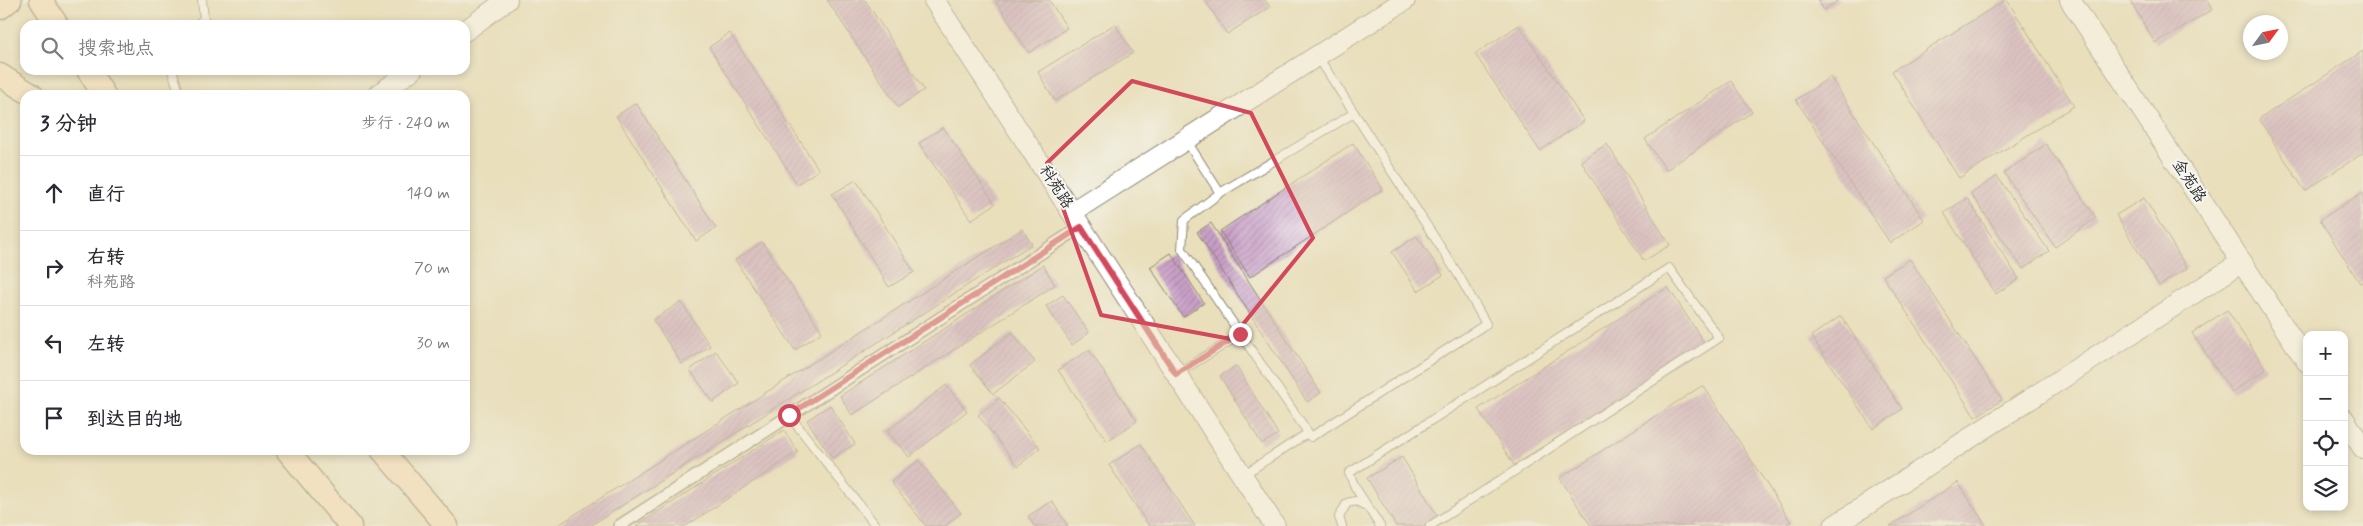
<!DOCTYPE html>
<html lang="zh">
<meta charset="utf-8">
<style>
:root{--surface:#fff;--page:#f7f7f7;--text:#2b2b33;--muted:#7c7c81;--line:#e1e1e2}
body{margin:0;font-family:Mynerve,"LXGW WenKai TC",sans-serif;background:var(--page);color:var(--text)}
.controls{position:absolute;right:15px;bottom:15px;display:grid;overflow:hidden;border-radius:10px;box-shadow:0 2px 8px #0003}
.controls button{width:45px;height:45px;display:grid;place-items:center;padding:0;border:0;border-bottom:1px solid var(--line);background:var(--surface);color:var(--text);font:25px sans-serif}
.compass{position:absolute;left:2243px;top:15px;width:45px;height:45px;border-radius:50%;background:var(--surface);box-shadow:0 2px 8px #0003;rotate:57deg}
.stop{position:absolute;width:15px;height:15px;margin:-11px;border:4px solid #d1495b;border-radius:50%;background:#fff}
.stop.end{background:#d1495b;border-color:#fff;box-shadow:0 1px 5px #0008}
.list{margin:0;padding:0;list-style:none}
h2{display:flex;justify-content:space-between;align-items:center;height:65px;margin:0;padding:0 20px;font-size:21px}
h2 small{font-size:16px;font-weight:400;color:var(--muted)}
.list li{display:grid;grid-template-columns:32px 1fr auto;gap:15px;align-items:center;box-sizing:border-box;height:75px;padding:0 20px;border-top:1px solid var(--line)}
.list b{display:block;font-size:19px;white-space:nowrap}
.list p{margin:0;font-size:16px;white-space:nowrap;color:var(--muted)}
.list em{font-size:16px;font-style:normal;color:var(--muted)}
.icon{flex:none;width:28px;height:28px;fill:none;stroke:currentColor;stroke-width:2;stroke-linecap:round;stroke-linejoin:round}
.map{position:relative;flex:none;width:2363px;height:526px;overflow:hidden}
.search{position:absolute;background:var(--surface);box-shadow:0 2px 8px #0003;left:20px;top:20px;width:450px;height:55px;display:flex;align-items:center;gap:12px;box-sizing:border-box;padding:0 18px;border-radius:15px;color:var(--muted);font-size:19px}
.panel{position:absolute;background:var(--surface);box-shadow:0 2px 8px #0003;left:20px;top:90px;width:450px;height:365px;border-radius:15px}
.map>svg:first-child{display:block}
.building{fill:url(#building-hatch)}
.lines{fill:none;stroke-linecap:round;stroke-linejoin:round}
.service-casing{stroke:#8a8573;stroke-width:10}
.pedestrian-casing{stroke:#8a8573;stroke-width:14}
.tertiary-casing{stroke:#8a8573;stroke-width:22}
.secondary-casing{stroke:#8a8573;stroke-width:25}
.service{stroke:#fff;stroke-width:8}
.pedestrian{stroke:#fff;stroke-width:11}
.tertiary{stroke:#fff;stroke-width:20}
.secondary{stroke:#fde5c5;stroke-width:22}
.route{stroke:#d1495b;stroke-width:6}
.marked{fill:none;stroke:#d1495b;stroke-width:4;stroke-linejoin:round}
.labels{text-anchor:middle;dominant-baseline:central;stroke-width:4;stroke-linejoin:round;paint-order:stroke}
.street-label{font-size:16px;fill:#2b2b2b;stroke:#f6f6f2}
</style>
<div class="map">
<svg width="2363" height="526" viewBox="0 0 2363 526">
<defs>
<pattern id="building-hatch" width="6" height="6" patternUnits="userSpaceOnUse" patternTransform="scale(1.25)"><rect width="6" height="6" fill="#caa0c8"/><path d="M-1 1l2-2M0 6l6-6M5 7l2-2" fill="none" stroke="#a483a3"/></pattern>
</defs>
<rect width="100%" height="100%" fill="#f6f6f2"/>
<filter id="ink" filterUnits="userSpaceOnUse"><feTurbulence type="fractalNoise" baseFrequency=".02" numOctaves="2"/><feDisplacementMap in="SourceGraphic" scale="10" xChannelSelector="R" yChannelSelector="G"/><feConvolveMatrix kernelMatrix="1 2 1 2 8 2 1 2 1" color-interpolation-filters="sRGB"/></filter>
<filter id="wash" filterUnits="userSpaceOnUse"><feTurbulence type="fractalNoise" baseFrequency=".0096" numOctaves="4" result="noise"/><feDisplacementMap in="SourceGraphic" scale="20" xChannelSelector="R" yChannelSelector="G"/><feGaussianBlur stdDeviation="1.12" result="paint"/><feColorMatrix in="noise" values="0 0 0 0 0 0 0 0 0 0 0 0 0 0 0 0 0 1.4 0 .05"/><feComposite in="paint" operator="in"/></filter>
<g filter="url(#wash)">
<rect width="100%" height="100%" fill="#e9dfbb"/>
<g id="blocks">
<g class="building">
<polygon points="827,0 865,0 924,90 898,107"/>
<polygon points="995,0 1049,0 1067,28 1029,53"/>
<polygon points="1205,0 1265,0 1270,7 1227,34"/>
<polygon points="1818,0 1839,0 1824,10"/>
<polygon points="2005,0 2007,0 2074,106 1959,178 1892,71"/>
<polygon points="2130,0 2207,0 2212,10 2155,43"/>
<polygon points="1115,24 1133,53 1055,101 1038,72"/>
<polygon points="1519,25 1584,121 1540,151 1475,54"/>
<polygon points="730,33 819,170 797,184 709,47"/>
<polygon points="2363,51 2363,153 2305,191 2259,119"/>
<polygon points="1830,77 1924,220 1890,243 1796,100"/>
<polygon points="1731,81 1752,112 1666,170 1645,139"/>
<polygon points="636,103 716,228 696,241 616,116"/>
<polygon points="943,127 995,204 971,220 919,143"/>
<polygon points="1353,143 1383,189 1250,277 1220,231"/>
<polygon points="1607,144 1670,245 1644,261 1581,161"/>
<polygon points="2046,144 2096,218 2055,247 2004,173"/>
<polygon points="1997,176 2049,251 2023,269 1971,194"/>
<polygon points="856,180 914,272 889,287 832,194"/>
<polygon points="2363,192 2363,282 2360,283 2320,220"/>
<polygon points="1967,198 2019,279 1996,294 1944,213"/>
<polygon points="2144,198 2187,268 2159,286 2116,215"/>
<polygon points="1211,223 1321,393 1307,402 1197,232"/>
<polygon points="1022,229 1032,244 590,526 557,526"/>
<polygon points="1417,236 1443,275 1418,291 1392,252"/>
<polygon points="762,242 822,332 795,350 735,260"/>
<polygon points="1171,253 1204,303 1183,317 1150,267"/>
<polygon points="1910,259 2002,400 1975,417 1883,276"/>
<polygon points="1043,265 1055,285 852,415 840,396"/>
<polygon points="1668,287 1705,344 1514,465 1478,409"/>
<polygon points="1063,295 1089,333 1072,345 1046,306"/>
<polygon points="681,302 710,346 682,364 653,320"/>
<polygon points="2227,310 2266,369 2232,392 2192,333"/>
<polygon points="1841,316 1902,409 1873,429 1811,336"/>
<polygon points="1012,332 1035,362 993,394 970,365"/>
<polygon points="1089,350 1137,421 1107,441 1058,370"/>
<polygon points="716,351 739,383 713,402 690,370"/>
<polygon points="1236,366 1278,434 1262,444 1220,376"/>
<polygon points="946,385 967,411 909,457 887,431"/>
<polygon points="1703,385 1791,522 1785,526 1591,526 1560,478"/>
<polygon points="999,398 1040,448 1018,466 978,415"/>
<polygon points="830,405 855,444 832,458 807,420"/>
<polygon points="784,430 798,452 686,526 636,526"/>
<polygon points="1141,444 1195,526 1149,526 1109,465"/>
<polygon points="1402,457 1438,517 1424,526 1396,526 1367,478"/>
<polygon points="918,460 961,513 945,526 926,526 891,482"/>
<polygon points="1958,482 1986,526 1890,526"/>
<polygon points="1052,501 1068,526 1034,526 1028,516"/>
</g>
</g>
</g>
<g filter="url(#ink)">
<use href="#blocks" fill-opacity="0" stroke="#8a8573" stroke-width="1"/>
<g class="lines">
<defs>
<g id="service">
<polyline points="196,25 204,19 202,0"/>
<polyline points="172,70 180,95"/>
<polyline points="1186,140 1220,193 1184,220 1182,249 1311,437 1486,324 1458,274 1318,57"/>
<polyline points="1220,193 1354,113"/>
<polyline points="1176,374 1240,335"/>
<polyline points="789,415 876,526"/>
<polyline points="1243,475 1308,433"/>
<polyline points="1342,526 1339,517 1347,503 1356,501 1366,506"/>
<polyline points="1380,526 1355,487 1349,473 1669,268 1719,338 1430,526"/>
</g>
<polyline id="pedestrian" points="619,526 1081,227"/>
<g id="tertiary">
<polyline points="934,0 1275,526"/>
<polyline points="2070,0 2307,362"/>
<polyline points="465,31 507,0"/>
<polyline points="378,95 412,70"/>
<polyline points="1072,212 1405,0"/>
<polyline points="2344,419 2363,448"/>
<polyline points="1834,526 2242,262"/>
</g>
<g id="secondary">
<polyline points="41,0 57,25"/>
<polyline points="0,8 10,0"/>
<polyline points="88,70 104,95"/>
<polyline points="0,75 32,95"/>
<polyline points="287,450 350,526"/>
<polyline points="382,450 447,526"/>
</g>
</defs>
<use href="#service" class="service-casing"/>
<use href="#pedestrian" class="pedestrian-casing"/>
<use href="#tertiary" class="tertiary-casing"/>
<use href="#secondary" class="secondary-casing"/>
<use href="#service" class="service"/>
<use href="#pedestrian" class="pedestrian"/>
<use href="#tertiary" class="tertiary"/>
<use href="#secondary" class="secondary"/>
</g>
</g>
<g class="lines" filter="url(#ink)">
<polyline class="route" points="789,415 1081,227 1176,374 1240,334"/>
</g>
<path d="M0 0H2363V526H0ZM1132,81L1251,113L1313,238L1231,339L1101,315L1047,163Z" fill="#e9dfbb" fill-opacity=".55" fill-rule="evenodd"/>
<path class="marked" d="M1132,81L1251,113L1313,238L1231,339L1101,315L1047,163Z"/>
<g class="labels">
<g class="street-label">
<text transform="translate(2189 181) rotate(57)">金苑路</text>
<text transform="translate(1056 187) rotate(57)">科苑路</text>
</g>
</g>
</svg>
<div class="controls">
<button>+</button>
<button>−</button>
<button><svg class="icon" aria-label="locate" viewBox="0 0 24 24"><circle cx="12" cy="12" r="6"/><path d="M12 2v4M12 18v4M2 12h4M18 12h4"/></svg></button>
<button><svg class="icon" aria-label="layers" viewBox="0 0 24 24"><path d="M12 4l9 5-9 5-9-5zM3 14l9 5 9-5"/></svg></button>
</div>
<svg class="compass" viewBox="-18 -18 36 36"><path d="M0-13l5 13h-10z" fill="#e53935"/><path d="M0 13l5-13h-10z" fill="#7c7c81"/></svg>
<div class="stop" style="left:789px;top:415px"></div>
<div class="stop end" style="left:1240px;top:334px"></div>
<div class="search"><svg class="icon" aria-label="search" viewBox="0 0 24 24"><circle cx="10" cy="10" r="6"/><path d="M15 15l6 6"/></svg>搜索地点</div>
<section class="panel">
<h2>3 分钟<small>步行 · 240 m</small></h2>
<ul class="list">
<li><svg class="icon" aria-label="ahead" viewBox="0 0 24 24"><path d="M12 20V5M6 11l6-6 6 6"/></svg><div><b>直行</b></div><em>140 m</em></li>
<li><svg class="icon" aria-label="right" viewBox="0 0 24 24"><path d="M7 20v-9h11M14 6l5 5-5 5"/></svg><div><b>右转</b><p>科苑路</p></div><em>70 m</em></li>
<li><svg class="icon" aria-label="left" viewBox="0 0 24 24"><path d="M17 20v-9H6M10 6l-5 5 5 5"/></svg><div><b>左转</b></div><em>30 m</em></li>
<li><svg class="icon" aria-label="arrive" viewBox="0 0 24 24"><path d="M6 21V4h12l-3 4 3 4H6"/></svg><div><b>到达目的地</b></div></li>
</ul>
</section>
</div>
